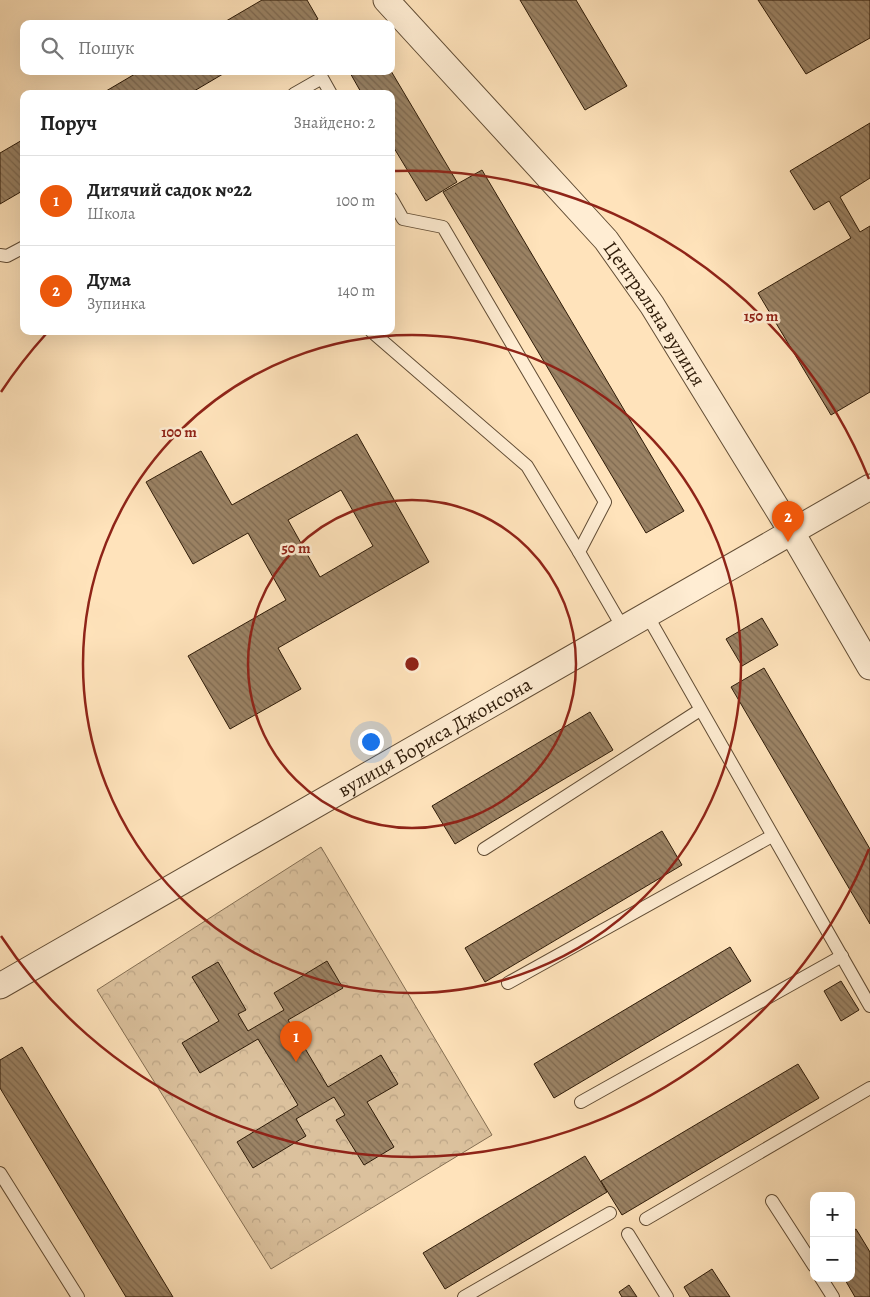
<!DOCTYPE html>
<html lang="uk">
<meta charset="utf-8">
<style>
:root{--surface:#fff;--page:#f2f2f2;--text:#222;--muted:#767676;--line:#e0e0e0;--accent:#ea580c}
body{margin:0;font-family:Alegreya,serif;background:var(--page);color:var(--text)}
.controls{position:absolute;right:15px;bottom:15px;display:grid;overflow:hidden;border-radius:10px;box-shadow:0 5px 20px #0002}
.controls button{width:45px;height:45px;display:grid;place-items:center;padding:0;border:0;border-bottom:1px solid var(--line);background:var(--surface);color:var(--text);font:25px sans-serif}
.you{position:absolute;left:370px;top:741px;width:18px;height:18px;margin:-12px;border:4px solid #fff;border-radius:50%;background:#1a73e8;box-shadow:0 0 0 8px #1a73e833}
.badge{display:grid;place-items:center;width:32px;height:32px;border-radius:50%;background:var(--accent);color:#fff;font-size:16px;font-weight:700}
.pin{position:absolute;translate:-50% -41px;filter:drop-shadow(0 1px 2px #0008)}
.pin::after{content:'';position:absolute;top:26px;width:18px;height:15px;background:inherit;clip-path:polygon(0 0,100% 0,50% 100%)}
.list{margin:0;padding:0;list-style:none}
h2{display:flex;justify-content:space-between;align-items:center;height:65px;margin:0;padding:0 20px;font-size:21px}
h2 small{font-size:16px;font-weight:400;color:var(--muted)}
.list li{display:grid;grid-template-columns:32px 1fr auto;gap:15px;align-items:center;box-sizing:border-box;height:90px;padding:0 20px;border-top:1px solid var(--line)}
.list b{display:block;font-size:19px;white-space:nowrap}
.list p{margin:0;font-size:16px;white-space:nowrap;color:var(--muted)}
.list em{font-size:16px;font-style:normal;color:var(--muted)}
.icon{flex:none;width:28px;height:28px;fill:none;stroke:currentColor;stroke-width:2;stroke-linecap:round;stroke-linejoin:round}
.map{position:relative;flex:none;width:870px;height:1297px;overflow:hidden}
.search{position:absolute;background:var(--surface);box-shadow:0 5px 20px #0002;left:20px;top:20px;width:375px;height:55px;display:flex;align-items:center;gap:12px;box-sizing:border-box;padding:0 18px;border-radius:10px;color:var(--muted);font-size:19px}
.panel{position:absolute;background:var(--surface);box-shadow:0 5px 20px #0002;left:20px;top:90px;width:375px;height:245px;border-radius:10px}
.map>svg:first-child{display:block}
.park{fill:url(#park-crowns);stroke:#846e52}
.building{fill:url(#building-back-hatch);stroke:#2e1b08;fill-rule:evenodd}
.lines{fill:none;stroke-linecap:round;stroke-linejoin:round}
.service-casing{stroke:#624d35;stroke-width:14}
.minor-casing{stroke:#624d35;stroke-width:27}
.service{stroke:#ffedd3;stroke-width:12}
.minor{stroke:#ffedd3;stroke-width:25}
.ring{fill:none;stroke:#8f2418;stroke-width:2.5}
.labels{text-anchor:middle;dominant-baseline:central;stroke-width:5;stroke-linejoin:round;paint-order:stroke}
.street-label{font-size:20px;fill:#2e1b08;stroke:#ffedd3}
.centre{fill:#8f2418;stroke:#ffedd3;stroke-width:2.5}
.ring-label{font-size:15px;text-anchor:middle;font-weight:bold;fill:#8f2418;stroke:#ffedd3;stroke-width:5;stroke-linejoin:round;paint-order:stroke}
</style>
<div class="map">
<svg width="870" height="1297" viewBox="0 0 870 1297">
<defs>
<pattern id="park-crowns" width="20" height="18" patternUnits="userSpaceOnUse" patternTransform="scale(1.25)"><rect width="20" height="18" fill="#dbc19d"/><path d="M2 6a3 3 0 1 1 6 0M12 15a3 3 0 1 1 6 0" fill="none" stroke="#bca586"/></pattern>
<pattern id="building-back-hatch" width="6" height="6" patternUnits="userSpaceOnUse" patternTransform="scale(1.25)"><rect width="6" height="6" fill="#9b8365"/><path d="M-1 5l2 2M0 0l6 6M5-1l2 2" fill="none" stroke="#7f6a51"/></pattern>
</defs>
<rect width="100%" height="100%" fill="#ffe3bb"/>
<filter id="stains"><feTurbulence type="fractalNoise" baseFrequency=".004" numOctaves="4"/><feColorMatrix values="0 0 0 0 .2 0 0 0 0 .09 0 0 0 0 .02 0 0 0 .5 -.17"/></filter>
<radialGradient id="worn" r=".72"><stop offset=".6" stop-color="#630" stop-opacity="0"/><stop offset="1" stop-color="#630" stop-opacity=".3"/></radialGradient>
<polygon class="park" points="321,847 492,1135 271,1269 97,990"/>
<g class="building">
<polygon points="262,0 307,0 318,19 309,24 221,24"/>
<polygon points="520,0 576,0 627,86 585,110"/>
<polygon points="758,0 870,0 870,38 806,74"/>
<polygon points="140,71 228,71 189,94 101,94"/>
<polygon points="349,71 391,71 457,182 426,201 391,143 391,94 362,94"/>
<polygon points="870,123 870,178 840,197 860,232 870,226 870,392 831,415 758,293 851,238 829,201 814,210 790,171"/>
<polygon points="24,139 24,190 0,204 0,153"/>
<polygon points="482,170 684,511 646,533 443,192"/>
<path d="M357,434L429,562L278,648L301,689L230,729L188,656L286,600L248,533L193,564L146,482L201,451L232,505ZM341,490L373,546L320,577L288,520Z"/>
<polygon points="762,618 778,645 742,666 726,639"/>
<polygon points="764,668 870,849 870,924 731,687"/>
<polygon points="590,712 613,750 455,844 432,806"/>
<polygon points="662,831 682,865 485,982 465,948"/>
<polygon points="730,947 751,981 554,1098 534,1064"/>
<polygon points="327,961 343,988 288,1020 328,1087 381,1055 398,1084 367,1102 394,1147 364,1165 336,1120 345,1115 334,1097 296,1119 306,1136 253,1168 237,1142 298,1105 258,1039 200,1073 182,1043 219,1021 192,977 218,962 246,1010 238,1014 248,1031 284,1010 274,993"/>
<polygon points="841,981 859,1010 841,1021 824,991"/>
<polygon points="22,1047 173,1297 126,1297 0,1088 0,1060"/>
<polygon points="798,1064 819,1098 622,1215 601,1181"/>
<polygon points="585,1156 607,1192 445,1289 423,1253"/>
<polygon points="856,1229 870,1252 870,1297 855,1297 844,1278 851,1278 851,1232"/>
<polygon points="712,1269 730,1297 690,1297 684,1287"/>
<polygon points="629,1285 637,1297 622,1297 619,1292"/>
</g>
<g class="lines">
<defs>
<g id="service">
<polyline points="294,94 322,78 331,94"/>
<polyline points="391,198 403,219 443,227 605,502 579,552 623,628"/>
<polyline points="0,255 7,256 24,247"/>
<polyline points="371,331 527,466 579,552"/>
<polyline points="647,615 870,1006"/>
<polyline points="484,849 700,710"/>
<polyline points="508,983 772,836"/>
<polyline points="581,1102 842,956"/>
<polyline points="0,1173 78,1297"/>
<polyline points="772,1201 814,1266"/>
<polyline points="646,1219 870,1088"/>
<polyline points="628,1234 667,1297"/>
<polyline points="821,1278 833,1297"/>
<polyline points="464,1297 610,1213"/>
</g>
<g id="minor">
<path id="s1" d="M386,0L606,240L652,305L791,531L870,667"/>
<path id="s2" d="M0,986L870,487"/>
</g>
</defs>
<use href="#service" class="service-casing"/>
<use href="#minor" class="minor-casing"/>
<use href="#service" class="service"/>
<use href="#minor" class="minor"/>
</g>
<g class="ring">
<circle cx="412" cy="664" r="164"/>
<circle cx="412" cy="664" r="329"/>
<path d="M869 849A493 493 0 0 1 1 936M1 392A493 493 0 0 1 46 334M395 171A493 493 0 0 1 869 479"/>
</g>
<g class="labels">
<g class="street-label">
<text stroke="none"><textPath href="#s1" startOffset="414">Центральна вулиця</textPath></text>
<text stroke="none"><textPath href="#s2" startOffset="501">вулиця Бориса Джонсона</textPath></text>
</g>
</g>
<circle cx="412" cy="664" r="8" class="centre"/>
<g class="ring-label">
<text x="761" y="321">150 m</text>
<text x="179" y="437">100 m</text>
<text x="296" y="553">50 m</text>
</g>
<rect width="100%" height="100%" filter="url(#stains)"/>
<rect width="100%" height="100%" fill="url(#worn)"/>
</svg>
<div class="controls">
<button>+</button>
<button>−</button>
</div>
<div class="you"></div>
<div class="pin badge" style="left:296px;top:1062px">1</div>
<div class="pin badge" style="left:788px;top:542px">2</div>
<div class="search"><svg class="icon" aria-label="search" viewBox="0 0 24 24"><circle cx="10" cy="10" r="6"/><path d="M15 15l6 6"/></svg>Пошук</div>
<section class="panel">
<h2>Поруч<small>Знайдено: 2</small></h2>
<ul class="list">
<li><span class="badge">1</span><div><b>Дитячий садок №22</b><p>Школа</p></div><em>100 m</em></li>
<li><span class="badge">2</span><div><b>Дума</b><p>Зупинка</p></div><em>140 m</em></li>
</ul>
</section>
</div>
